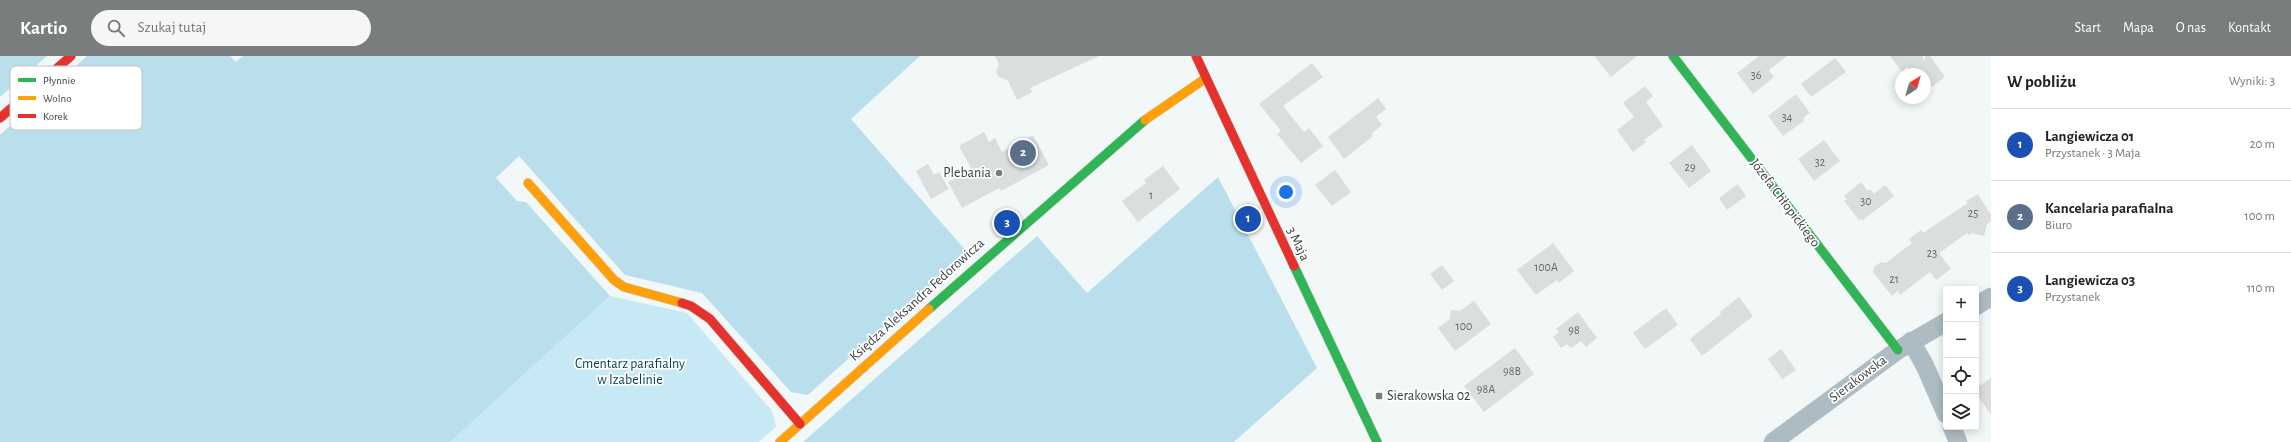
<!DOCTYPE html>
<html lang="pl">
<meta charset="utf-8">
<style>
:root{--surface:#fff;--page:#f6f6f6;--text:#222;--muted:#767676;--line:#e0e0e0;--accent:#797d7e}
body{margin:0;font-family:"Alegreya Sans",sans-serif;background:var(--page);color:var(--text)}
.controls{position:absolute;right:12px;bottom:12px;display:grid;overflow:hidden;border-radius:4px;box-shadow:0 2px 10px #0003}
.controls button{width:36px;height:36px;display:grid;place-items:center;padding:0;border:0;border-bottom:1px solid var(--line);background:var(--surface);color:var(--text);font:20px sans-serif}
.compass{position:absolute;left:1895px;top:12px;width:36px;height:36px;border-radius:50%;background:var(--surface);box-shadow:0 2px 10px #0003;rotate:37deg}
.you{position:absolute;left:1286px;top:136px;width:14px;height:14px;margin:-10px;border:3px solid #fff;border-radius:50%;background:#1a73e8;box-shadow:0 0 0 6px #1a73e833}
.badge{display:grid;place-items:center;width:26px;height:26px;border-radius:50%;background:var(--accent);color:#fff;font-size:13px;font-weight:700}
.pin{position:absolute;translate:-50% -50%;border:2px solid #fff;box-shadow:0 1px 4px #0006}
.list{margin:0;padding:0;list-style:none}
h2{display:flex;justify-content:space-between;align-items:center;height:52px;margin:0;padding:0 16px;font-size:17px}
h2 small{font-size:13px;font-weight:400;color:var(--muted)}
.list li{display:grid;grid-template-columns:26px 1fr auto;gap:12px;align-items:center;box-sizing:border-box;height:72px;padding:0 16px;border-top:1px solid var(--line)}
.list b{display:block;font-size:15px;white-space:nowrap}
.list p{margin:0;font-size:13px;white-space:nowrap;color:var(--muted)}
.list em{font-size:13px;font-style:normal;color:var(--muted)}
.icon{flex:none;width:22px;height:22px;fill:none;stroke:currentColor;stroke-width:2;stroke-linecap:round;stroke-linejoin:round}
.map{position:relative;flex:none;width:1991px;height:386px;overflow:hidden}
header{display:flex;align-items:center;gap:24px;box-sizing:border-box;height:56px;padding:0 20px;background:var(--accent);color:#fff}
header strong{font-size:19px}
nav{display:flex;gap:22px;margin-inline-start:auto;font-size:14px}
.search{width:280px;height:36px;background:var(--page);display:flex;align-items:center;gap:10px;box-sizing:border-box;padding:0 14px;border-radius:22px;color:var(--muted);font-size:15px}
main{display:flex}
aside{flex:1;background:var(--surface)}
.map>svg:first-child{display:block}
.green{fill:#c7e9f5}
.forest{fill:#b9dfec}
.building{fill:#dadedf}
.lines{fill:none;stroke-linecap:round;stroke-linejoin:round}
.street-casing{stroke:#ced1d2;stroke-width:19}
.fast-casing{stroke:#ced1d2;stroke-width:10}
.slow-casing{stroke:#ced1d2;stroke-width:10}
.jam-casing{stroke:#ced1d2;stroke-width:10}
.street{stroke:#acbcc2;stroke-width:18}
.fast{stroke:#30b455;stroke-width:9}
.slow{stroke:#ff9f0a;stroke-width:9}
.jam{stroke:#e5322d;stroke-width:9}
.poi-dot{fill:#797d7e;stroke:#fff;stroke-width:1.5}
.labels{text-anchor:middle;dominant-baseline:central;stroke-width:3.5;stroke-linejoin:round;paint-order:stroke}
.number-label{font-size:12px;fill:#636768}
.poi-label{font-size:14px;fill:#383c3d;stroke:#fff;text-anchor:end}
.street-label{font-size:14px;fill:#383c3d;stroke:#fff}
.park-label{font-size:14px;fill:#023e4f;stroke:#fff}
.key{fill:#fff;stroke:#c3c4c5;stroke-width:1}
.key-label{font-size:11px;fill:#383c3d}
</style>
<header>
<strong>Kartio</strong>
<div class="search"><svg class="icon" aria-label="search" viewBox="0 0 24 24"><circle cx="10" cy="10" r="6"/><path d="M15 15l6 6"/></svg>Szukaj tutaj</div>
<nav><a>Start</a><a>Mapa</a><a>O nas</a><a>Kontakt</a></nav>
</header>
<main>
<div class="map">
<svg width="1991" height="386" viewBox="0 0 1991 386">
<rect width="100%" height="100%" fill="#f2f7f8"/>
<polygon class="green" points="610,240 687,257 772,355 776,371 759,386 450,386"/>
<g class="forest">
<polygon points="0,0 47,0 0,41"/>
<polygon points="87,0 230,0 236,6 243,0 920,0 851,63 967,196 808,339 791,336 702,237 625,219 519,100 496,122 517,145 526,146 610,240 450,386 0,386 0,79"/>
<polygon points="1218,121 1317,312 1234,386 803,386 1037,180 1087,237"/>
</g>
<g class="building">
<polygon points="995,0 1099,0 1030,32 1032,36 1017,44 1008,25 998,20 996,16 999,8"/>
<polygon points="1594,0 1637,0 1611,21"/>
<polygon points="1759,0 1787,0 1769,14 1774,21 1753,38 1737,17"/>
<polygon points="1890,0 1922,0 1925,6 1925,0 1930,0 1945,21 1925,36 1925,18 1910,18 1911,17 1907,11 1902,16"/>
<polygon points="1835,2 1846,16 1811,41 1801,28"/>
<polygon points="1312,7 1323,21 1283,50 1304,76 1309,72 1323,90 1301,107 1277,78 1281,75 1259,48"/>
<polygon points="1645,30 1653,40 1646,46 1663,70 1644,84 1646,86 1633,96 1617,74 1634,61 1623,47"/>
<polygon points="1796,38 1810,57 1803,62 1805,64 1783,80 1768,60"/>
<polygon points="1378,42 1386,53 1376,61 1382,69 1371,78 1373,80 1344,103 1328,81"/>
<polygon points="984,76 989,86 995,82 1002,96 1033,79 1049,109 1001,135 999,132 962,152 948,126 972,114 959,90"/>
<polygon points="1824,84 1840,105 1814,125 1798,103"/>
<polygon points="1692,89 1711,115 1689,132 1669,107"/>
<polygon points="928,108 934,119 939,116 949,133 931,143 916,115"/>
<polygon points="1163,110 1180,133 1138,166 1122,145 1146,127 1144,124"/>
<polygon points="1335,114 1351,136 1332,150 1315,129"/>
<polygon points="1861,126 1868,135 1870,133 1874,138 1885,129 1894,140 1863,164 1862,163 1859,164 1844,145 1847,143 1844,140"/>
<polygon points="1738,128 1746,140 1727,154 1719,142"/>
<polygon points="1978,138 1991,159 1991,165 1987,168 1984,180 1972,177 1969,179 1967,177 1939,197 1951,213 1936,224 1930,216 1900,239 1898,235 1892,240 1873,216 1874,211 1881,206 1886,207 1912,187 1909,183 1921,174 1923,177 1968,147 1966,145"/>
<polygon points="1553,187 1574,215 1559,227 1557,224 1536,239 1517,214"/>
<polygon points="1442,209 1454,225 1442,234 1430,218"/>
<polygon points="1739,241 1753,260 1702,300 1690,283 1721,258 1720,256"/>
<polygon points="1474,245 1491,268 1455,295 1438,272 1450,263 1451,254 1460,255"/>
<polygon points="1666,252 1678,269 1645,293 1633,277"/>
<polygon points="1578,256 1597,282 1586,291 1581,285 1571,292 1567,288 1561,292 1553,281 1559,276 1556,273"/>
<polygon points="1515,292 1534,318 1484,356 1464,330"/>
<polygon points="1781,293 1796,314 1782,323 1768,303"/>
<polygon points="1991,322 1991,359 1976,337 1976,332"/>
</g>
<g class="lines">
<defs>
<g id="street">
<polyline points="1976,250 1991,241"/>
<polyline points="1911,285 1925,310 1946,358"/>
<polyline points="1952,371 1958,386"/>
<polyline points="1773,386 1898,294 1946,266"/>
</g>
<g id="fast">
<polyline points="1673,0 1898,294"/>
<polyline points="1294,210 1377,386"/>
<polyline points="929,253 1145,64"/>
</g>
<g id="slow">
<polyline points="1145,64 1206,22"/>
<polyline points="528,127 614,224 624,231 682,247"/>
<polyline points="780,386 929,253"/>
</g>
<g id="jam">
<polyline points="1196,0 1294,210"/>
<polyline points="0,62 71,0"/>
<polyline points="682,247 691,250 710,263 800,368"/>
</g>
</defs>
<use href="#street" class="street-casing"/>
<use href="#fast" class="fast-casing"/>
<use href="#slow" class="slow-casing"/>
<use href="#jam" class="jam-casing"/>
<use href="#street" class="street"/>
<use href="#fast" class="fast"/>
<use href="#slow" class="slow"/>
<use href="#jam" class="jam"/>
</g>
<g class="poi-dot">
<circle cx="999" cy="117" r="4"/>
<rect x="1375" y="336" width="8" height="8" rx="2"/>
</g>
<g class="labels">
<g class="number-label">
<text x="1756" y="19">36</text>
<text x="1787" y="61">34</text>
<text x="1820" y="106">32</text>
<text x="1690" y="111">29</text>
<text x="1151" y="139">1</text>
<text x="1866" y="145">30</text>
<text x="1973" y="157">25</text>
<text x="1932" y="197">23</text>
<text x="1546" y="211">100A</text>
<text x="1894" y="223">21</text>
<text x="1464" y="270">100</text>
<text x="1574" y="274">98</text>
<text x="1512" y="315">98B</text>
<text x="1486" y="333">98A</text>
</g>
<g class="poi-label">
<text x="991" y="117">Plebania</text>
<text x="1387" y="340" text-anchor="start">Sierakowska 02</text>
</g>
<g class="street-label">
<text transform="translate(1785 147) rotate(53)">Józefa Chłopickiego</text>
<text transform="translate(1298 188) rotate(65)">3 Maja</text>
<text transform="translate(917 244) rotate(-42)">Księdza Aleksandra Fedorowicza</text>
<text transform="translate(1858 323) rotate(-37)">Sierakowska</text>
</g>
<g class="park-label">
<text x="630" y="308">Cmentarz parafialny<tspan x="630" dy="16">w Izabelinie</tspan></text>
</g>
</g>
<rect x="10" y="10" width="132" height="64" rx="6" class="key"/>
<rect x="18" y="22" width="18" height="4" fill="#30b455"/>
<rect x="18" y="40" width="18" height="4" fill="#ff9f0a"/>
<rect x="18" y="58" width="18" height="4" fill="#e5322d"/>
<g class="key-label">
<text x="43" y="28">Płynnie</text>
<text x="43" y="46">Wolno</text>
<text x="43" y="64">Korek</text>
</g>
</svg>
<div class="controls">
<button>+</button>
<button>−</button>
<button><svg class="icon" aria-label="locate" viewBox="0 0 24 24"><circle cx="12" cy="12" r="6"/><path d="M12 2v4M12 18v4M2 12h4M18 12h4"/></svg></button>
<button><svg class="icon" aria-label="layers" viewBox="0 0 24 24"><path d="M12 4l9 5-9 5-9-5zM3 14l9 5 9-5"/></svg></button>
</div>
<svg class="compass" viewBox="-18 -18 36 36"><path d="M0-13l5 13h-10z" fill="#e53935"/><path d="M0 13l5-13h-10z" fill="#767676"/></svg>
<div class="you"></div>
<div class="pin badge" style="left:1248px;top:163px;background:#1a4fb4">1</div>
<div class="pin badge" style="left:1023px;top:97px;background:#5c6f8a">2</div>
<div class="pin badge" style="left:1007px;top:167px;background:#1a4fb4">3</div>
</div>
<aside>
<h2>W pobliżu<small>Wyniki: 3</small></h2>
<ul class="list">
<li><span class="badge" style="background:#1a4fb4">1</span><div><b>Langiewicza 01</b><p>Przystanek · 3 Maja</p></div><em>20 m</em></li>
<li><span class="badge" style="background:#5c6f8a">2</span><div><b>Kancelaria parafialna</b><p>Biuro</p></div><em>100 m</em></li>
<li><span class="badge" style="background:#1a4fb4">3</span><div><b>Langiewicza 03</b><p>Przystanek</p></div><em>110 m</em></li>
</ul>
</aside>
</main>
